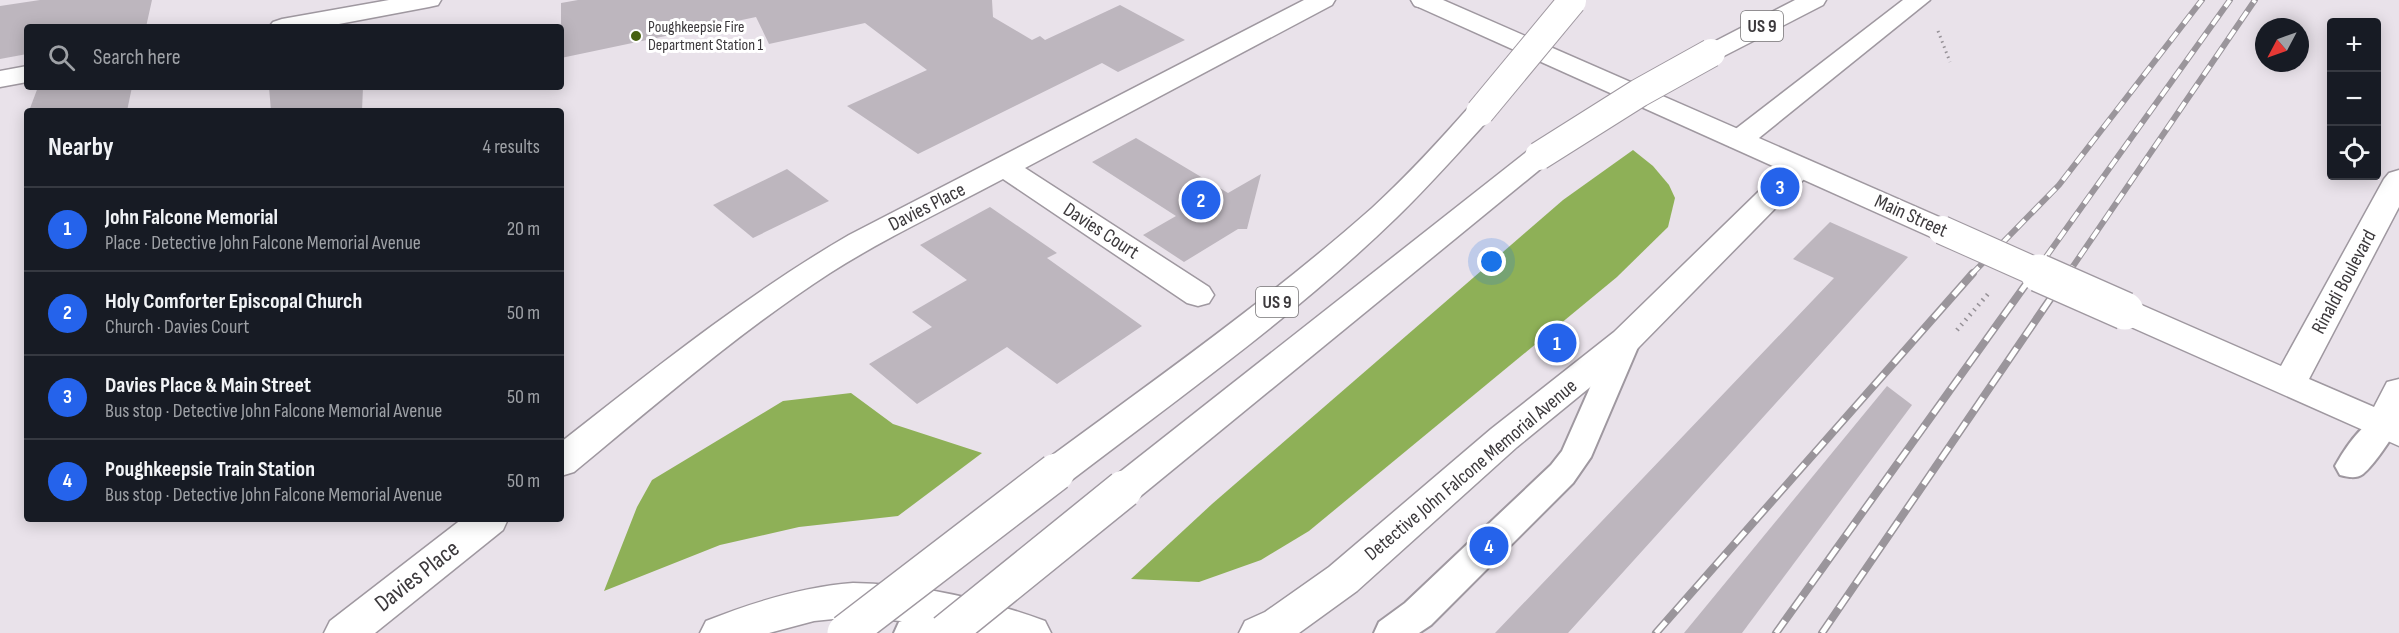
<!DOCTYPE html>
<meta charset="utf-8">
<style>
:root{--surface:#171b24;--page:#242831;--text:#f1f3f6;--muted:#9ea1a6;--line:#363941;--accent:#2563eb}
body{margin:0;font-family:"Sofia Sans Condensed",sans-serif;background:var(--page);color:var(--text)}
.controls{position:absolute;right:18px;top:18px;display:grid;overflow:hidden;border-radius:6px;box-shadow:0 3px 15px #0003}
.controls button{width:54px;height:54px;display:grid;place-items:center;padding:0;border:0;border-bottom:2px solid var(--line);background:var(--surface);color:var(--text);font:30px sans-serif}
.compass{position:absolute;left:2255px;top:18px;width:54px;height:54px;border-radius:50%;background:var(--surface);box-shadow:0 3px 15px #0003;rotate:229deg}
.you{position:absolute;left:1492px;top:262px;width:21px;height:21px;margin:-15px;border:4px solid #fff;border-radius:50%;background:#1a73e8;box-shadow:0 0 0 9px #1a73e833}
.badge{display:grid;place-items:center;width:39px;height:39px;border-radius:50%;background:var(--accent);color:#fff;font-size:20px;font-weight:700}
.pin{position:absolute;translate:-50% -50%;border:3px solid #fff;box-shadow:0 2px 6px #0006}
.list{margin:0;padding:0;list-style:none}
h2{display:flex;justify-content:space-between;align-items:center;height:78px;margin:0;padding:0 24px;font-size:26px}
h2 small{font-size:20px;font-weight:400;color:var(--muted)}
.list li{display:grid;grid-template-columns:39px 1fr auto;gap:18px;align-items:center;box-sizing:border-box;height:84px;padding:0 24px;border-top:2px solid var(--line)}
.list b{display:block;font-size:22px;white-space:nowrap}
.list p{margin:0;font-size:20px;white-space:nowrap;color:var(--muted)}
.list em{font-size:20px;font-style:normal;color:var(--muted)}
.icon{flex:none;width:33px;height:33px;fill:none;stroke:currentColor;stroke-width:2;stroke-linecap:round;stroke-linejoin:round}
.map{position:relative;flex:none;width:2399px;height:633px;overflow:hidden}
.search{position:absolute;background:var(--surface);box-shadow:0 3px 15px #0003;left:24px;top:24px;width:540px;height:66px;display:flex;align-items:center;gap:15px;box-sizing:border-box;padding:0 21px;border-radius:6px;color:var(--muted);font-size:22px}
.panel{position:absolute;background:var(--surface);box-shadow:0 3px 15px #0003;left:24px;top:108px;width:540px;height:414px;border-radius:6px}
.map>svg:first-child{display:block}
.forest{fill:#8eb057}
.building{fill:#bdb6be}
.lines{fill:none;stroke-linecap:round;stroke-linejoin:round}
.service-casing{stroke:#9f98a0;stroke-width:4}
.minor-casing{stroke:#9f98a0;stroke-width:3}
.tertiary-casing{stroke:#9f98a0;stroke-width:3}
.motorway-casing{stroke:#9f98a0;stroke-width:3}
.path-far1{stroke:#959096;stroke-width:3;stroke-dasharray:1.5 4;stroke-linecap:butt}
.path{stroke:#959096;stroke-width:4.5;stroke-dasharray:1.5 5;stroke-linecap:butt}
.service{fill:#fff;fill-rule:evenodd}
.minor{fill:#fff;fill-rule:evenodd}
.tertiary{fill:#fff;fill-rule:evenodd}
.motorway{fill:#fff;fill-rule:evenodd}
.rail-far1-casing{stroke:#9a959b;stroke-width:6}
.rail-casing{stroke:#9a959b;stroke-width:8}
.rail-far1{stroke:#fff;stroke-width:4;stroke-dasharray:11;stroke-linecap:butt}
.rail{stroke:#fff;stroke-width:5;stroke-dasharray:15;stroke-linecap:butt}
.tertiary-bridge-far1-casing{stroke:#9f98a0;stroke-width:30;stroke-linecap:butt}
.tertiary-bridge-casing{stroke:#9f98a0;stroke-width:40;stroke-linecap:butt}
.motorway-bridge-far1-casing{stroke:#9f98a0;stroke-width:30;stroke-linecap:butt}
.motorway-bridge-casing{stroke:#9f98a0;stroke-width:40;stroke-linecap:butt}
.tertiary-bridge-far1{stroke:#fff;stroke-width:28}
.tertiary-bridge{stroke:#fff;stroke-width:37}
.motorway-bridge-far1{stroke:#fff;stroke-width:28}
.motorway-bridge{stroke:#fff;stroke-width:37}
.poi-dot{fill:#46600f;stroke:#fff;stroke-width:2}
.labels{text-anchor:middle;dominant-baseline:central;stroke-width:6;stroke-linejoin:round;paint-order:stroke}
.far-poi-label{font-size:16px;fill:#3c393c;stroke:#fff;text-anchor:start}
.shield{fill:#fff;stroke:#767476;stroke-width:1.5}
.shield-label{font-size:18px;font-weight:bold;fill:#3c393c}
.street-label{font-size:20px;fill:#3c393c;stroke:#fff}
.near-street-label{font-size:24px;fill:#3c393c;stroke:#fff}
</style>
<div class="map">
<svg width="2399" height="633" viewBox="0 0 2399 633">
<rect width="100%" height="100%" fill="#e9e2ea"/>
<g class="forest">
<polygon points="1633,150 1653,166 1669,185 1675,198 1668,227 1617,277 1309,531 1261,560 1199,582 1131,579 1212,504 1563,200"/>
<polygon points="851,393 893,424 982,453 898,516 799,527 720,545 604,591 637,507 652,480 783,401"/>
</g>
<g class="building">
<polygon points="40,0 152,0 146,27 27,27 27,54 0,59 0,6"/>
<polygon points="578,0 992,0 993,17 1032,40 1040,36 1045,40 1120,5 1185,40 1118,72 1102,63 918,154 847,106 927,70 865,23 769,44 756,17 561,58 561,3"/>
<polygon points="38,87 132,87 127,111 29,111"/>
<polygon points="269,87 363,87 362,111 271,111"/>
<polygon points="1136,138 1228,193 1261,174 1247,229 1238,229 1184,262 1143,235 1176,216 1092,162"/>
<polygon points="787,169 829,201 753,238 713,205"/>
<polygon points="990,207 1057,253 1047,258 1142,326 1057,384 1007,347 917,404 869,364 932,327 912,312 967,280 920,245"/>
<polygon points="1830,222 1908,257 1568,633 1495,633 1834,278 1793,259"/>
<polygon points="1887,386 1912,405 1742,633 1684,633"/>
</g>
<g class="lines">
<defs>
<g id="service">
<polygon points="1626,330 1636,333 1641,340 1591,457 1573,483 1431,625 1419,633 1374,633 1379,622 1405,603 1551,465 1562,451 1611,340 1616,333"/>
<path d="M2383,415L2394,418L2399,426C2391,439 2374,465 2363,474C2356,479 2348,477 2340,475L2335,466C2345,448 2363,421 2383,415Z"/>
<polygon points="962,601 975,605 980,616 975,627 956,633 894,633 899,622"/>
</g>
<g id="minor">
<path d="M1304,0H1335L1332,5L1025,168L1209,287L1214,295L1209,303L1198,306L1187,303L1003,179C945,210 885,238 830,273C739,332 658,403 574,472L561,476V442C654,369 746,295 849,235Z"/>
<polygon points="1800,158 1810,161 1814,167 1810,173 1638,348 1517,447 1357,591 1299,633 1239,633 1245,621 1265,612 1329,567 1491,429 1614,332 1790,161"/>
<polygon points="462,519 508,519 503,530 375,633 324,633 330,621"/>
<path d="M853,583C917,584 985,599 1045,621L1051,633H964L913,622L853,617L814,621L769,633H700L706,621C754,602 802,587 853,583Z"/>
</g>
<g id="tertiary">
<polygon points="389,0 441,0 438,5 429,7 323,27 269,27 273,22 282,19"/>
<polygon points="1411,0 1443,0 1953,223 1957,230 1953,237 1942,239 1931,237 1414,5"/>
<polygon points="27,66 27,82 0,87 0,71"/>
<polygon points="2399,170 2399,207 2309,379 2374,407 2387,382 2399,379 2399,446 2113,319 2109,311 2113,303 2125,300 2137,303 2281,366 2384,179 2389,173"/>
</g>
<g id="motorway">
<path d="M1437,0C1431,9 1425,9 1415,6L1412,1Z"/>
<polygon points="1795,0 1826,0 1823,5 1720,58 1711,61 1702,58 1698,53 1702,48"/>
<polygon points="1903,0 1930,0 1749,146 1739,148 1729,146 1725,140 1729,134"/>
<path d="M1480,104L1490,106L1494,112L1490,118C1459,152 1429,186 1396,218C1296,315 1180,397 1069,482L1056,486L1043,482L1037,472L1043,462C1154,380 1268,300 1372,208C1407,176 1439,141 1470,106Z"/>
<polygon points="1539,147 1549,150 1553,156 1549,162 1137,499 1124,503 1111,499 1105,489 1111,479 1529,150"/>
</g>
</defs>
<use href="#service" class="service-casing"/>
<use href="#minor" class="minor-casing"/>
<use href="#tertiary" class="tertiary-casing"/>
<use href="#motorway" class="motorway-casing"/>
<polyline class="path-far1" points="1938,31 1950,62"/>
<polyline class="path" points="1957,330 1988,294"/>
<use href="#service" class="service"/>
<use href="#minor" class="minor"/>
<use href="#tertiary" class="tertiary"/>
<use href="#motorway" class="motorway"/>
<defs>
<g id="rail-far1">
<polyline points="1971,275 2059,185 2202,0"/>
<polyline points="2033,275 2230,0"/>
<polyline points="2067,275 2255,0"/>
</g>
<g id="rail">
<polyline points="1656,633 1973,273"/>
<polyline points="1776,633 2034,273"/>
<polyline points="1822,633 2068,273"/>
</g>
</defs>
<use href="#rail-far1" class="rail-far1-casing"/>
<use href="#rail" class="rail-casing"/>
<use href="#rail-far1" class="rail-far1"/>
<use href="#rail" class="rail"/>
<defs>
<polyline id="tertiary-bridge-far1" points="1942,230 2043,275"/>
<polyline id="tertiary-bridge" points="2039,273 2125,311"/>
<g id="motorway-bridge-far1">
<polyline points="1480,112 1572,1"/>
<polyline points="1539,156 1639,93 1711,53"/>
</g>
<g id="motorway-bridge">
<polyline points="846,633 1056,472"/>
<polyline points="946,633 1124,489"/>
</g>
</defs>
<use href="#tertiary-bridge-far1" class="tertiary-bridge-far1-casing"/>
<use href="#tertiary-bridge" class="tertiary-bridge-casing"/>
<use href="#motorway-bridge-far1" class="motorway-bridge-far1-casing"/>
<use href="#motorway-bridge" class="motorway-bridge-casing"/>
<use href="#tertiary-bridge-far1" class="tertiary-bridge-far1"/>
<use href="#tertiary-bridge" class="tertiary-bridge"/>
<use href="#motorway-bridge-far1" class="motorway-bridge-far1"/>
<use href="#motorway-bridge" class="motorway-bridge"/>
</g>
<circle class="poi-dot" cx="636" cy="36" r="6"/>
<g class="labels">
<g class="far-poi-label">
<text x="648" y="27">Poughkeepsie Fire<tspan x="648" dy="18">Department Station 1</tspan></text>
</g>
<g class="shield">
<rect x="1741" y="11" width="42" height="30" rx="4.5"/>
<rect x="1256" y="287" width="42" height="30" rx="4.5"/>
</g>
<g class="shield-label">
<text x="1762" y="26">US 9</text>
<text x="1277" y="302">US 9</text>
</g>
<g class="street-label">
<text transform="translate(927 207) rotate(-27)">Davies Place</text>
<text transform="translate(1911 216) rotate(24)">Main Street</text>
<text transform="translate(1101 231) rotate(33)">Davies Court</text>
<text transform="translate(2344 282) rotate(-62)">Rinaldi Boulevard</text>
<text transform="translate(1471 470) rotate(-40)">Detective John Falcone Memorial Avenue</text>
</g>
<g class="near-street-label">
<text transform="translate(417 576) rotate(-38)">Davies Place</text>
</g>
</g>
</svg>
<div class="controls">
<button>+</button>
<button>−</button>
<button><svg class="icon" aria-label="locate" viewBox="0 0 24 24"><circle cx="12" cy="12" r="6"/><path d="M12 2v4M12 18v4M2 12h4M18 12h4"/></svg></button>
</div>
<svg class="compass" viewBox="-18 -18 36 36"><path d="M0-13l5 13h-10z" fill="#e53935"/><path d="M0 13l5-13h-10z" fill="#9ea1a6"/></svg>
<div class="you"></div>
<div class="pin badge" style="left:1557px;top:343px">1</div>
<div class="pin badge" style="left:1201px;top:200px">2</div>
<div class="pin badge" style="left:1780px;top:187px">3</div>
<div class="pin badge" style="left:1489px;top:546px">4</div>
<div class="search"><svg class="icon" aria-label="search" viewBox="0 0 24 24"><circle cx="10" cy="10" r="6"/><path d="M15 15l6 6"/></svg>Search here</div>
<section class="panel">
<h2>Nearby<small>4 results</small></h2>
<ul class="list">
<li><span class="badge">1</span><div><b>John Falcone Memorial</b><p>Place · Detective John Falcone Memorial Avenue</p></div><em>20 m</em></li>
<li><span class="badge">2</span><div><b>Holy Comforter Episcopal Church</b><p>Church · Davies Court</p></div><em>50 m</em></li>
<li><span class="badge">3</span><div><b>Davies Place &amp; Main Street</b><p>Bus stop · Detective John Falcone Memorial Avenue</p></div><em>50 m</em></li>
<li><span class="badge">4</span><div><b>Poughkeepsie Train Station</b><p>Bus stop · Detective John Falcone Memorial Avenue</p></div><em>50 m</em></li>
</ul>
</section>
</div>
